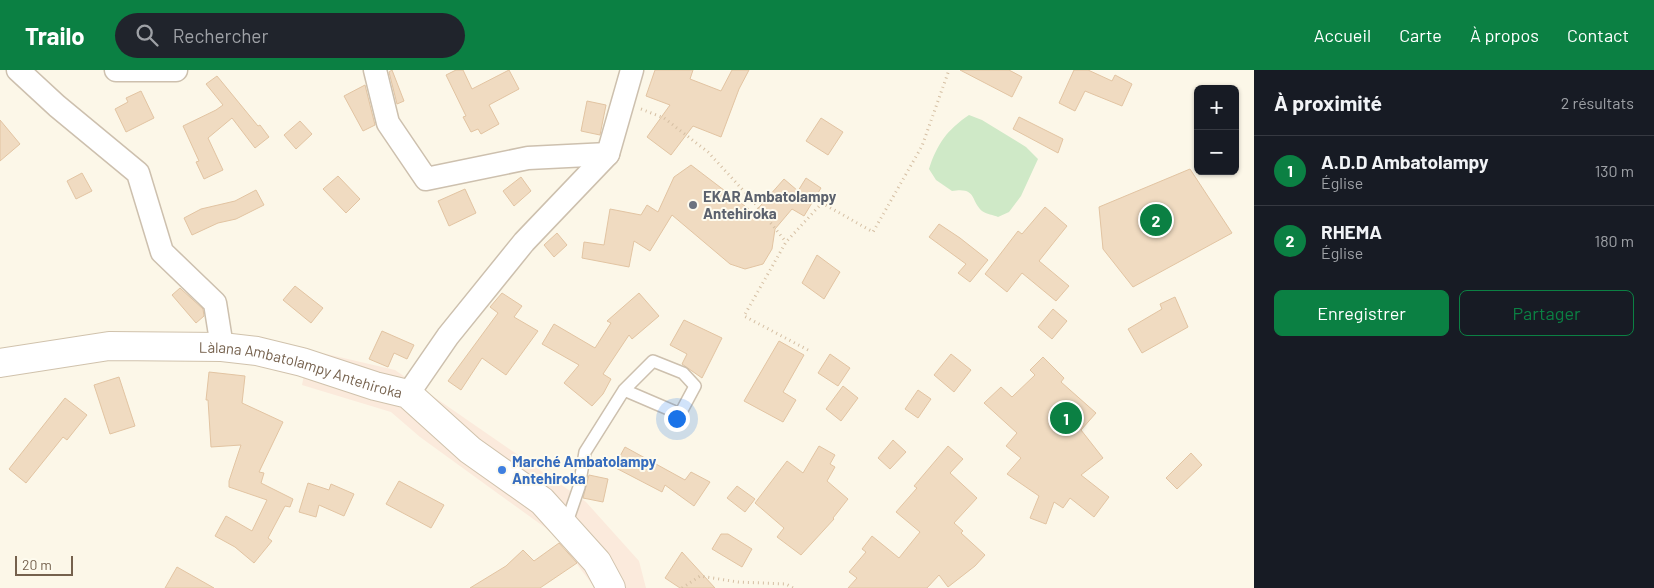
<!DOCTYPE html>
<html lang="fr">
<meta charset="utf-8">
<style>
:root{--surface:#171b24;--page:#20242c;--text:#f1f3f6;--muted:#9ea1a6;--line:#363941;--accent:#0b8043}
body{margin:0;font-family:Barlow,sans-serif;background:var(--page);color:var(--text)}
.controls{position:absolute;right:15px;top:15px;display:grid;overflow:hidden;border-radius:8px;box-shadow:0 1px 4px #0004}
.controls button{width:45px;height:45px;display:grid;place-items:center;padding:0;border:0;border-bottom:1px solid var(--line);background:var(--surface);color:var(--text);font:25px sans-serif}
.scale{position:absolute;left:15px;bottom:12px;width:58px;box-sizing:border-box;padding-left:5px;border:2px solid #75614d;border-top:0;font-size:14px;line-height:18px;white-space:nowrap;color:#75614d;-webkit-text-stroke:4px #fefbee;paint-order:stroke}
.you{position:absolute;left:676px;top:348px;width:18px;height:18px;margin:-12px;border:4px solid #fff;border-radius:50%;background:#1a73e8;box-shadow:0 0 0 8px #1a73e833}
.badge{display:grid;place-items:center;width:32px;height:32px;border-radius:50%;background:var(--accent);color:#fff;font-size:16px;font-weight:700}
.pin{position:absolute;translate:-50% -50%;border:2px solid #fff;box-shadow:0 1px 5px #0006}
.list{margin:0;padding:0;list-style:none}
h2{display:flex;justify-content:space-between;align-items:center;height:65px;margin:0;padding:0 20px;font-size:21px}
h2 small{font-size:16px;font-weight:400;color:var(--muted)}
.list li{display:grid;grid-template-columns:32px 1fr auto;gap:15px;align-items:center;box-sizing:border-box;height:70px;padding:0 20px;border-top:1px solid var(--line)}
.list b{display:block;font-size:19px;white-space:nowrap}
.list p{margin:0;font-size:16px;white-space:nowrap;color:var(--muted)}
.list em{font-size:16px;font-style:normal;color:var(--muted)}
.actions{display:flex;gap:10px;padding:15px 20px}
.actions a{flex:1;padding:11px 0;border:1px solid var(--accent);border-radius:8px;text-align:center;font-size:18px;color:var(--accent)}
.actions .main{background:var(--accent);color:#fff}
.icon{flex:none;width:28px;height:28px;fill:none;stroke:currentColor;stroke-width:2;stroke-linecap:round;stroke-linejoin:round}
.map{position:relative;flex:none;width:1254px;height:518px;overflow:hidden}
header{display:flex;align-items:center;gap:30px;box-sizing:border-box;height:70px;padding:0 25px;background:var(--accent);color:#fff}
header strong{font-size:24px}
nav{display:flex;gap:28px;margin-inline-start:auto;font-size:18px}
.search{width:350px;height:45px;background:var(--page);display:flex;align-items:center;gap:12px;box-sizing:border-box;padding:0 18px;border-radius:28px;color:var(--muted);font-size:19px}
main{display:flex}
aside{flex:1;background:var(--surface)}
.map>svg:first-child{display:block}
.commercial{fill:#fbeadc}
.green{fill:#cfe9c7}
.building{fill:#f0dbc1;stroke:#e2c4a2}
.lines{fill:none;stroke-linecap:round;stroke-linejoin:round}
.lane-casing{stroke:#cdc0ae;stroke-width:14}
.street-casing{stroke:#cdc0ae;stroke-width:25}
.secondary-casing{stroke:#d0c2ac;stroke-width:30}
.path{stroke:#d5bfa3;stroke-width:3;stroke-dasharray:1 4;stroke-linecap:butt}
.lane{stroke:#fff;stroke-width:11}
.street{stroke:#fff;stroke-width:22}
.secondary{stroke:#fff;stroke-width:28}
.worship-dot{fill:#6b7280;stroke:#fefbee;stroke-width:2}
.shop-dot{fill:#3f7fe0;stroke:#fefbee;stroke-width:2}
.labels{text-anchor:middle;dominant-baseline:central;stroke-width:4;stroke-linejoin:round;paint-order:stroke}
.worship-label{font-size:15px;font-weight:bold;fill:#5b616d;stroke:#fefbee;text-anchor:start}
.street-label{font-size:15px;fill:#75614d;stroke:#fefbee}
.shop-label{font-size:15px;font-weight:bold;fill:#366cbe;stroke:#fefbee;text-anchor:start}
</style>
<header>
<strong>Trailo</strong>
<div class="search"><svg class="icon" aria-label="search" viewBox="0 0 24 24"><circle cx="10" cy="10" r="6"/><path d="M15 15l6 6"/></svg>Rechercher</div>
<nav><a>Accueil</a><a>Carte</a><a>À propos</a><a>Contact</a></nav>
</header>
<main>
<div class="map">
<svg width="1254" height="518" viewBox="0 0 1254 518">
<rect width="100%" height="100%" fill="#fcf7e8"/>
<polygon class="commercial" points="309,280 395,300 586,432 639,491 646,518 595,518 554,464 420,367 391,342 302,315"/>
<path class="green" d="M969,45L982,50L1026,77L1038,89L1021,126L1009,142L998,147C994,145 986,144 982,141C970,130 977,117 952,121L936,110L929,99C937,74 947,60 969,45Z"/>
<g class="building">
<polygon points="392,0 404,31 397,34 389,2"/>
<polygon points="456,0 463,0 472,19 509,0 519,19 489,35 499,54 481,64 478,59 471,62 463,47 466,46 446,5"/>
<polygon points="655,0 693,0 690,9 721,21 732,0 749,0 739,19 721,67 693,56 671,85 647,67 670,35 646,26"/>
<polygon points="960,0 1009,0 1022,7 1012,27"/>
<polygon points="1074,0 1088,0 1112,11 1115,5 1132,14 1122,36 1085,21 1075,41 1059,33"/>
<polygon points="217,6 258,56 260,55 269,67 255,78 232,48 208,68 223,100 204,109 196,92 199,91 183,56 216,40 223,35 206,14"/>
<polygon points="365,15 375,55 363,61 344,26"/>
<polygon points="141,21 154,48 126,62 115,39 128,32 126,28"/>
<polygon points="587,31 606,35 600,65 581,61"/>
<polygon points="1019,47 1063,69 1058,83 1013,59"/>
<polygon points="821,48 843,62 828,85 806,71"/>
<polygon points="0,50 20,74 0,91"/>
<polygon points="300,51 312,64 296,79 284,65"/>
<polygon points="691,95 754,143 784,109 798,121 806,108 821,118 804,146 792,139 775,159 772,179 763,194 745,199 730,194 672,145 650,181 634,171 629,197 582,188 584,172 604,175 610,139 641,145 647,135 658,142 674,107"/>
<polygon points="1190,99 1232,163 1133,217 1103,179 1099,137"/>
<polygon points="82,103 92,121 76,129 67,111"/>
<polygon points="338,106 360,129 346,143 323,119"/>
<polygon points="521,107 531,121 514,136 503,121"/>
<polygon points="465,119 476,143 449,156 438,131"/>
<polygon points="256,120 264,135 236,149 218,153 192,165 184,148 201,139 235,131"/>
<polygon points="1045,137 1067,156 1039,191 1069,216 1056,231 1022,203 1007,222 985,204 1018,161 1022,164"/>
<polygon points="939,154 960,168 988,190 970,212 958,203 966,194 929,167"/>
<polygon points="557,163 567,175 554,187 544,175"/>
<polygon points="817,185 840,202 824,229 802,213"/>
<polygon points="295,216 323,238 311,253 283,230"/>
<polygon points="180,218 203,239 204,246 196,253 172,225"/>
<polygon points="502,223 522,236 514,247 538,261 506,305 482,288 461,320 448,311 498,243 490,237"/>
<polygon points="639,223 659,246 632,269 629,265 603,304 611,309 603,324 592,336 564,313 579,295 542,274 554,254 595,278 611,253 607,251"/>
<polygon points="1175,227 1188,257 1142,283 1128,259 1162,239 1160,234"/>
<polygon points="1053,239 1067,251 1052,269 1038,257"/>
<polygon points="684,250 722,268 702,308 682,294 687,284 670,275"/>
<polygon points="382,261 414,275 407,289 394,283 388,297 369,289"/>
<polygon points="779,271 804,285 783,322 796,330 783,352 744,331"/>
<polygon points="830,284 850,298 838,316 818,303"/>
<polygon points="951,284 971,300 954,322 934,305"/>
<polygon points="1043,287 1064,308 1061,312 1096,343 1081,360 1103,388 1081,405 1109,427 1094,447 1070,428 1063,438 1054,432 1046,454 1030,448 1039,426 1007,404 1021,388 1006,376 1017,363 984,333 1001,317 1012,327 1035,305 1030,300"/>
<polygon points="209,302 245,306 242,333 283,352 259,402 264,403 261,413 293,429 290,437 285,436 268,468 272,471 254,493 235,477 215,466 226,446 252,461 267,430 229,417 229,411 241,375 211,377 208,330 206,330"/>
<polygon points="119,307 135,356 110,364 94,315"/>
<polygon points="843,316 858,328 841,351 826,339"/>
<polygon points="918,320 931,329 918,348 905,339"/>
<polygon points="65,328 87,345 67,370 63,367 26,413 9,399"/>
<polygon points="893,370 906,382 890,399 878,388"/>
<polygon points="819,376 835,385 830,394 835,397 827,411 848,429 833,448 834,449 801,485 777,467 784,458 755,433 787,391 803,403"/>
<polygon points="948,376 963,389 950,403 977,428 954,453 963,461 961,463 985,485 975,496 948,517 939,505 927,518 848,518 857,508 849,502 866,482 862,479 872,466 899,488 920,462 896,442 917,418 914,416"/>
<polygon points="625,377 685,410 691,402 710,412 694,436 665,415 662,422 614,397"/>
<polygon points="1191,383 1202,395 1177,419 1166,408"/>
<polygon points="589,405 608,409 603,432 583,428"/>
<polygon points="399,411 444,435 431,458 386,434"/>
<polygon points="308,413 329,420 331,414 354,424 344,446 319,435 316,447 299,442"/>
<polygon points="737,416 755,429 745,442 727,428"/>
<polygon points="721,464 728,464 752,479 742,497 712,479"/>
<polygon points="559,473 577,493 540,518 470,518 506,496 523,480 534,491"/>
<polygon points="682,482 715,518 680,518 665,508"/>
<polygon points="177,497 214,518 165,518"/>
</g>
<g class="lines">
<defs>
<polyline id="lane" points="566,455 579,417 585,382 624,320 653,291 683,303 695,316 680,344 624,320"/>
<g id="street">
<polyline points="18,0 57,36 138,103 162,182 215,233 222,277"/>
<polyline points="116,0 176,0"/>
<polyline points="375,0 388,53 426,109 528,88 608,84"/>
<polyline points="408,324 448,266 524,172 608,84 632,0"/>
</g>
<g id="secondary">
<path id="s1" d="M0,293L109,276L222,277L257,281L302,292L375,316L408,324L470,380L542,431L597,492L611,518"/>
</g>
</defs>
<use href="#lane" class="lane-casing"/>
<use href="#street" class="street-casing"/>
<use href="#secondary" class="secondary-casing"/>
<g class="path">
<polyline points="641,39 664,48 708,82 753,131 786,172"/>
<polyline points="808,280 744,246 786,172 822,133 873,162 922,76 949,0"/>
<polyline points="682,518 700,506 738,512 786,514 793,518"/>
</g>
<use href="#lane" class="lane"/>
<use href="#street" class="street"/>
<use href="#secondary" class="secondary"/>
</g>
<circle class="worship-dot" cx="693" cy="135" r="5"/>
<circle class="shop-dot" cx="502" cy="400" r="5"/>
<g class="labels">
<g class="worship-label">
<text x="703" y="126">EKAR Ambatolampy<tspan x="703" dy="17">Antehiroka</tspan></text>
</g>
<g class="street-label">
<text stroke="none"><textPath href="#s1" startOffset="305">Làlana Ambatolampy Antehiroka</textPath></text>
</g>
<g class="shop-label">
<text x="512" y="391">Marché Ambatolampy<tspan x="512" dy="17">Antehiroka</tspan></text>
</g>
</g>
</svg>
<div class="controls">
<button>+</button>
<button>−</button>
</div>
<div class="scale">20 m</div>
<div class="you"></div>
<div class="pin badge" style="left:1066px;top:348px">1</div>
<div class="pin badge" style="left:1156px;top:150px">2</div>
</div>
<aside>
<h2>À proximité<small>2 résultats</small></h2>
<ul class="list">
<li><span class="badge">1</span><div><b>A.D.D Ambatolampy</b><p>Église</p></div><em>130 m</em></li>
<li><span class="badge">2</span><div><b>RHEMA</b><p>Église</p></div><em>180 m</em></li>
</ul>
<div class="actions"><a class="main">Enregistrer</a><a>Partager</a></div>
</aside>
</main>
